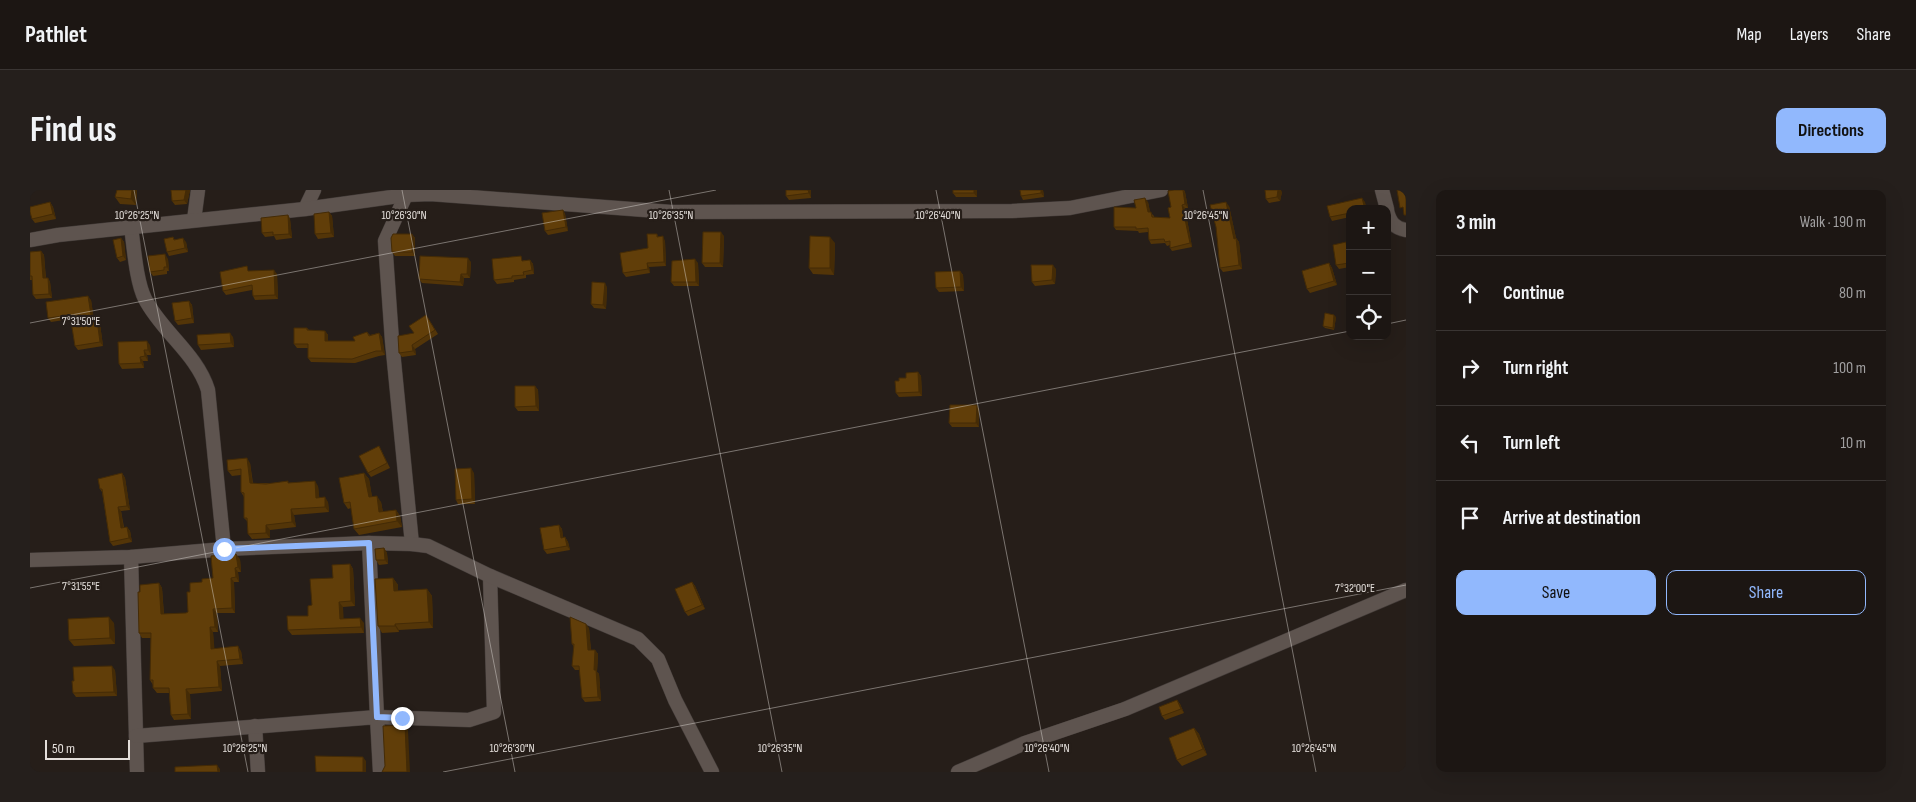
<!DOCTYPE html>
<meta charset="utf-8">
<style>
:root{--surface:#1c1613;--page:#251f1c;--text:#f1f3f6;--muted:#a09fa0;--line:#3a3533;--accent:#91b8fd}
body{margin:0;font-family:"Sofia Sans Condensed",sans-serif;background:var(--page);color:var(--text)}
.controls{position:absolute;right:15px;top:15px;display:grid;overflow:hidden;border-radius:10px;box-shadow:0 5px 20px #0002}
.controls button{width:45px;height:45px;display:grid;place-items:center;padding:0;border:0;border-bottom:1px solid var(--line);background:var(--surface);color:var(--text);font:25px sans-serif}
.scale{position:absolute;left:15px;bottom:12px;width:85px;box-sizing:border-box;padding-left:5px;border:2px solid #e3deda;border-top:0;font-size:14px;line-height:18px;white-space:nowrap;color:#e3deda;-webkit-text-stroke:4px #261e19;paint-order:stroke}
.stop{position:absolute;width:15px;height:15px;margin:-11px;border:4px solid #91b8fd;border-radius:50%;background:#fff}
.stop.end{background:#91b8fd;border-color:#fff;box-shadow:0 1px 5px #0008}
.list{margin:0;padding:0;list-style:none}
h2{display:flex;justify-content:space-between;align-items:center;height:65px;margin:0;padding:0 20px;font-size:21px}
h2 small{font-size:16px;font-weight:400;color:var(--muted)}
.list li{display:grid;grid-template-columns:32px 1fr auto;gap:15px;align-items:center;box-sizing:border-box;height:75px;padding:0 20px;border-top:1px solid var(--line)}
.list b{display:block;font-size:19px;white-space:nowrap}
.list em{font-size:16px;font-style:normal;color:var(--muted)}
.actions{display:flex;gap:10px;padding:15px 20px}
.actions a{flex:1;padding:11px 0;border:1px solid var(--accent);border-radius:10px;text-align:center;font-size:18px;color:var(--accent)}
.actions .main{background:var(--accent);color:#111}
.icon{flex:none;width:28px;height:28px;fill:none;stroke:currentColor;stroke-width:2;stroke-linecap:round;stroke-linejoin:round}
.map{position:relative;flex:none;width:1376px;height:582px;overflow:hidden;border-radius:10px}
header{display:flex;align-items:center;gap:30px;box-sizing:border-box;height:70px;padding:0 25px;background:var(--surface);border-bottom:1px solid var(--line)}
header strong{font-size:24px}
nav{display:flex;gap:28px;margin-inline-start:auto;font-size:18px}
.intro{display:flex;align-items:center;justify-content:space-between;box-sizing:border-box;height:120px;padding:0 30px}
h1{margin:0;font-size:35px}
.button{padding:12px 22px;border-radius:10px;background:var(--accent);color:#111;font-size:18px;font-weight:700}
main{display:flex;gap:30px;padding:0 30px}
aside{flex:1;background:var(--surface);border-radius:10px;box-shadow:0 5px 20px #0002}
.map>svg:first-child{display:block}
.lines{fill:none;stroke-linecap:round;stroke-linejoin:round}
.minor-casing{stroke:#423b38;stroke-width:15}
.minor{stroke:#5e544f;stroke-width:14}
.wall{fill:#533508}
.shaded-wall{fill:#442b06}
.building{fill:#613e09;stroke:#442b06}
.route{stroke:#91b8fd;stroke-width:6}
.ticks{fill:none;stroke:#e3deda;stroke-width:1;stroke-opacity:0.45}
.ticks-label{font-size:12px;text-anchor:middle;fill:#e3deda;stroke:#261e19;stroke-width:4.5;stroke-linejoin:round;paint-order:stroke}
</style>
<header>
<strong>Pathlet</strong>
<nav><a>Map</a><a>Layers</a><a>Share</a></nav>
</header>
<div class="intro"><h1>Find us</h1><a class="button">Directions</a></div>
<main>
<div class="map">
<svg width="1376" height="582" viewBox="0 0 1376 582">
<rect width="100%" height="100%" fill="#261e19"/>
<g class="lines">
<defs>
<g id="minor">
<polyline points="1352,0 1357,19"/>
<polyline points="376,5 355,51 362,151 382,354"/>
<polyline points="275,19 284,0"/>
<path d="M1357,21C1360,32 1364,38 1376,40"/>
<polyline points="164,30 168,0"/>
<path d="M101,37C104,57 106,91 115,109C132,142 167,164 178,200L194,359"/>
<polyline points="0,50 28,45 275,19 376,5 400,4 641,22 982,21 1040,18 1131,0"/>
<polyline points="339,353 347,527 439,530 464,522 460,386"/>
<polyline points="101,367 107,582"/>
<polyline points="0,370 101,367 194,359 339,353 382,354 398,356 460,386 608,449 628,469 645,510 682,582"/>
<polyline points="225,536 228,582"/>
<polyline points="106,546 347,527 350,582"/>
<polyline points="928,582 995,553 1095,519 1376,400"/>
</g>
</defs>
<use href="#minor" class="minor-casing"/>
<use href="#minor" class="minor"/>
</g>
<g class="wall">
<polygon points="107,0 106,15 90,14 85,7"/>
<polygon points="141,0 160,0 157,14 145,15 142,11"/>
<polygon points="781,0 781,8 759,10 756,6"/>
<polygon points="923,0 947,0 947,7 926,7 923,3"/>
<polygon points="1013,0 1014,7 993,10 991,6"/>
<polygon points="1144,0 1154,0 1155,2 1158,18 1155,18 1162,57 1142,61 1140,58 1140,55 1137,56 1135,53 1121,54 1119,50 1118,42 1109,43 1108,41 1086,40 1084,37 1106,18 1118,12 1120,22 1124,26 1124,27 1140,28"/>
<polygon points="1252,2 1250,11 1239,13 1236,9"/>
<polygon points="20,12 23,17 26,29 5,33 2,29"/>
<polygon points="1335,12 1320,19 1320,27 1302,31 1300,27"/>
<polygon points="1199,16 1206,48 1209,52 1212,79 1193,82 1190,78"/>
<polygon points="533,20 535,24 538,41 518,45 515,41"/>
<polygon points="299,22 302,26 304,47 288,49 285,44"/>
<polygon points="258,25 260,29 262,48 246,50 244,46 235,47 232,43"/>
<polygon points="382,44 385,48 385,66 365,66 362,62"/>
<polygon points="627,44 628,47 635,51 636,76 619,77 620,83 596,87 593,83 618,58"/>
<polygon points="694,46 693,77 675,77 672,73"/>
<polygon points="143,47 145,50 156,52 158,62 139,66 137,62"/>
<polygon points="91,48 94,52 96,70 90,72 87,68"/>
<polygon points="805,53 804,85 783,84 779,78"/>
<polygon points="1319,56 1320,77 1309,79 1306,75"/>
<polygon points="11,61 14,65 16,88 18,88 20,92 22,108 6,109 3,105 2,90 0,90 0,62"/>
<polygon points="138,69 139,81 137,81 137,84 123,86 120,82"/>
<polygon points="494,70 500,70 503,74 504,84 496,85 496,88 484,90 484,92 467,94 464,90"/>
<polygon points="441,72 440,88 434,88 433,96 392,93 389,89"/>
<polygon points="668,73 669,96 644,96 641,92"/>
<polygon points="1299,73 1302,78 1307,95 1280,103 1277,99"/>
<polygon points="1026,79 1025,94 1005,96 1002,92"/>
<polygon points="220,81 247,84 248,109 225,110 223,106 222,100 196,105 193,101"/>
<polygon points="930,81 933,85 934,101 909,102 906,98"/>
<polygon points="577,97 576,119 564,118 561,114"/>
<polygon points="61,110 64,131 70,134 73,156 48,160 45,156 41,129 21,132 18,128"/>
<polygon points="159,111 162,115 164,133 148,135 145,131"/>
<polygon points="396,125 408,144 385,159 386,165 372,167 369,163"/>
<polygon points="1306,127 1304,140 1295,138 1293,136"/>
<polygon points="277,138 279,140 295,141 298,145 298,151 325,151 337,142 340,145 349,143 352,147 355,165 349,166 325,173 281,172 278,168 278,158 267,158 264,154"/>
<polygon points="203,147 204,157 171,160 168,155"/>
<polygon points="120,155 121,165 117,165 118,171 113,171 114,178 92,179 89,174"/>
<polygon points="888,182 891,186 892,206 869,207 866,203 869,191"/>
<polygon points="505,196 508,200 509,221 488,221 485,217"/>
<polygon points="947,215 949,220 949,237 922,237 919,233"/>
<polygon points="351,260 360,278 341,287 338,283"/>
<polygon points="220,273 223,293 259,293 288,296 289,308 298,312 299,322 264,325 266,337 240,340 240,348 222,349 218,344 218,332 214,328 214,307 211,302 211,285 202,286 198,281"/>
<polygon points="92,283 95,288 100,320 91,321 94,337 97,337 100,341 102,352 83,356 80,352 72,302 70,299"/>
<polygon points="334,283 339,289 342,307 351,312 353,322 366,320 370,326 372,337 329,345 324,339 321,318 318,319 314,313"/>
<polygon points="444,283 445,314 428,314 426,310"/>
<polygon points="529,335 532,339 533,348 535,347 538,352 540,360 517,364 514,360"/>
<polygon points="354,358 357,363 358,374 349,375 346,370"/>
<polygon points="210,369 211,382 208,382 209,392 204,392 205,423 187,423 188,442 183,442 184,459 211,461 213,474 190,476 192,501 160,504 161,529 144,530 141,525 139,503 127,503 123,498 123,495 120,490 121,448 112,448 109,443 110,402 129,393 132,398 134,424 156,423 158,422 160,402 172,392 183,388"/>
<polygon points="320,374 323,379 325,416 313,417 313,429 334,433 334,443 262,445 258,440 278,426 282,415 303,388"/>
<polygon points="363,388 368,395 368,401 397,399 402,406 403,438 369,440 369,442 352,443 348,436"/>
<polygon points="662,392 665,396 675,419 658,426 655,422"/>
<polygon points="84,433 85,454 44,456 39,450"/>
<polygon points="559,438 561,460 565,460 568,464 567,482 569,484 571,511 555,512 552,508 550,480 545,480 542,476 544,457 542,454"/>
<polygon points="85,480 87,506 46,507 43,503"/>
<polygon points="1147,510 1150,514 1154,523 1135,530 1132,526"/>
<polygon points="1164,538 1169,544 1177,565 1152,576 1147,570"/>
</g>
<g class="shaded-wall">
<polygon points="102,0 107,0 106,15 101,9"/>
<polygon points="156,0 160,0 157,14 154,10"/>
<polygon points="778,0 781,0 781,8 779,3"/>
<polygon points="944,0 947,0 947,7 944,3"/>
<polygon points="1011,0 1013,0 1014,7 1011,3"/>
<polygon points="1153,0 1155,2 1158,18 1155,14"/>
<polygon points="1248,0 1251,0 1252,2 1250,11 1247,7"/>
<polygon points="1115,8 1118,12 1121,26 1118,22"/>
<polygon points="1332,8 1335,12 1337,19 1335,19"/>
<polygon points="20,12 23,17 26,29 23,24"/>
<polygon points="1196,12 1199,16 1206,48 1209,52 1212,79 1209,75"/>
<polygon points="1152,15 1155,18 1162,57 1160,53"/>
<polygon points="533,20 535,24 538,41 536,37"/>
<polygon points="299,22 302,26 304,47 301,43"/>
<polygon points="258,25 260,29 262,48 259,44"/>
<polygon points="691,42 694,46 693,77 690,73"/>
<polygon points="382,44 385,48 385,66 382,62"/>
<polygon points="633,46 635,51 636,76 634,72"/>
<polygon points="800,47 805,53 804,85 800,78"/>
<polygon points="91,48 94,52 96,70 93,66"/>
<polygon points="153,48 156,52 158,62 155,58"/>
<polygon points="1316,52 1319,56 1320,73 1319,73"/>
<polygon points="11,61 14,65 16,92 13,88"/>
<polygon points="135,64 138,69 139,81 137,77"/>
<polygon points="438,68 441,72 440,88 437,84"/>
<polygon points="665,69 668,73 669,96 666,92"/>
<polygon points="500,70 503,74 504,84 502,80"/>
<polygon points="617,73 619,77 620,83 618,79"/>
<polygon points="1299,73 1302,78 1307,95 1304,91"/>
<polygon points="1023,75 1026,79 1025,94 1022,90"/>
<polygon points="244,80 247,84 248,109 245,105"/>
<polygon points="930,81 933,85 934,101 931,97"/>
<polygon points="431,84 434,88 433,96 430,92"/>
<polygon points="18,88 20,92 22,108 19,104"/>
<polygon points="575,93 577,97 576,119 573,115"/>
<polygon points="58,106 61,110 65,135 62,131"/>
<polygon points="159,111 162,115 164,133 162,128"/>
<polygon points="1304,125 1306,127 1304,140 1303,138"/>
<polygon points="67,130 70,134 73,156 70,152"/>
<polygon points="295,141 298,145 298,155 295,151"/>
<polygon points="200,143 203,147 204,157 201,153"/>
<polygon points="349,143 352,147 355,165 352,161"/>
<polygon points="117,151 120,155 121,165 118,160"/>
<polygon points="382,155 385,159 386,165 383,161"/>
<polygon points="114,160 117,165 118,171 115,166"/>
<polygon points="110,167 113,171 114,178 111,173"/>
<polygon points="888,182 891,186 892,206 889,202"/>
<polygon points="505,196 508,200 509,221 506,216"/>
<polygon points="947,215 949,220 949,237 946,233"/>
<polygon points="217,268 220,273 223,298 220,293"/>
<polygon points="441,278 444,283 445,314 442,309"/>
<polygon points="92,283 95,288 100,320 97,316"/>
<polygon points="334,283 339,289 343,313 339,307"/>
<polygon points="285,291 288,296 290,313 286,308"/>
<polygon points="347,306 351,312 354,329 349,322"/>
<polygon points="295,307 298,312 299,322 295,317"/>
<polygon points="88,317 91,321 94,342 91,338"/>
<polygon points="261,319 264,325 266,337 262,332"/>
<polygon points="366,320 370,326 372,337 367,331"/>
<polygon points="236,335 240,340 240,348 236,343"/>
<polygon points="529,335 532,339 534,352 531,348"/>
<polygon points="97,337 100,341 102,352 99,348"/>
<polygon points="535,347 538,352 540,360 537,356"/>
<polygon points="354,358 357,363 358,374 355,370"/>
<polygon points="206,364 210,369 211,382 208,377"/>
<polygon points="320,374 323,379 325,416 321,411"/>
<polygon points="205,378 208,382 209,392 206,387"/>
<polygon points="201,388 204,392 205,423 202,418"/>
<polygon points="363,388 368,395 368,407 364,401"/>
<polygon points="662,392 665,396 675,419 672,415"/>
<polygon points="129,393 132,398 134,429 131,424"/>
<polygon points="397,399 402,406 403,438 399,432"/>
<polygon points="309,412 313,417 314,434 310,429"/>
<polygon points="183,419 187,423 188,442 185,437"/>
<polygon points="79,427 84,433 85,454 80,448"/>
<polygon points="330,428 334,433 334,443 331,437"/>
<polygon points="365,434 369,440 369,442 365,436"/>
<polygon points="556,434 559,438 561,464 558,460"/>
<polygon points="180,437 183,442 185,464 181,459"/>
<polygon points="208,456 211,461 213,474 210,469"/>
<polygon points="565,460 568,464 567,482 569,484 571,511 568,507 564,480"/>
<polygon points="187,471 190,476 192,501 189,497"/>
<polygon points="82,476 85,480 87,506 84,502"/>
<polygon points="156,499 160,504 161,529 158,524"/>
<polygon points="1147,510 1150,514 1154,523 1151,519"/>
<polygon points="375,535 378,540 380,582 377,582"/>
<polygon points="1164,538 1169,544 1177,565 1173,559"/>
<polygon points="333,567 336,571 336,582 333,582"/>
<polygon points="187,575 190,579 190,582 188,582"/>
</g>
<g class="building">
<polygon points="87,0 102,0 101,9 85,7"/>
<polygon points="141,0 156,0 154,10 142,11"/>
<polygon points="756,0 778,0 779,3 756,6"/>
<rect x="923" y="0" width="21" height="3"/>
<polygon points="990,0 1011,0 1011,3 991,6"/>
<polygon points="1144,0 1153,0 1155,14 1152,15 1160,53 1140,58 1140,51 1135,52 1134,49 1119,50 1118,38 1106,39 1106,37 1084,37 1084,17 1106,18 1104,10 1115,8 1118,22 1121,22 1122,27 1140,28 1138,18 1141,17 1138,1"/>
<polygon points="1235,0 1248,0 1247,7 1236,9"/>
<polygon points="1367,0 1376,0 1376,25 1374,25 1373,17 1370,18"/>
<polygon points="1332,8 1335,19 1320,19 1320,23 1300,27 1297,16"/>
<polygon points="20,12 23,24 2,29 0,22 0,17"/>
<polygon points="1196,12 1204,49 1206,48 1209,75 1190,78 1186,37 1180,15"/>
<polygon points="533,20 536,37 515,41 512,23"/>
<polygon points="299,22 301,43 285,44 284,24"/>
<polygon points="258,25 259,44 243,45 243,42 232,43 231,28"/>
<polygon points="673,42 691,42 690,73 672,73"/>
<polygon points="363,44 382,44 382,62 362,62 361,48"/>
<polygon points="617,44 627,44 627,47 633,46 634,72 617,73 618,79 593,83 590,63 618,58"/>
<polygon points="780,46 800,47 800,78 779,78"/>
<polygon points="143,47 144,50 153,48 155,58 137,62 134,49"/>
<polygon points="91,48 93,66 87,68 83,50"/>
<polygon points="1316,52 1319,73 1306,75 1303,55"/>
<polygon points="11,61 13,88 18,88 19,104 3,105 2,86 0,86 0,62"/>
<polygon points="135,64 137,77 134,77 134,80 120,82 118,66"/>
<polygon points="390,66 438,68 437,84 431,84 430,92 389,89"/>
<polygon points="491,66 492,71 500,70 502,80 493,82 494,85 482,86 482,88 464,90 462,69"/>
<polygon points="665,69 666,92 641,92 642,71"/>
<polygon points="1299,73 1304,91 1277,99 1272,81"/>
<polygon points="1001,75 1023,75 1022,90 1002,92"/>
<polygon points="217,76 218,81 244,80 245,105 223,106 222,95 193,101 190,82"/>
<polygon points="930,81 931,97 906,98 905,82"/>
<polygon points="562,92 575,93 573,115 561,114"/>
<polygon points="58,106 62,131 67,130 70,152 45,156 40,125 18,128 16,112"/>
<polygon points="159,111 162,128 145,131 142,113"/>
<polygon points="1295,123 1304,125 1303,138 1293,136"/>
<polygon points="396,125 405,140 382,155 383,161 369,163 368,146 384,143 379,136"/>
<polygon points="264,138 277,138 277,140 295,141 295,151 325,151 323,147 337,142 339,146 349,143 352,161 346,161 322,169 278,168 278,154 264,154"/>
<polygon points="200,143 201,153 168,155 167,145"/>
<polygon points="117,151 118,160 114,160 115,166 110,167 111,173 89,174 88,152"/>
<polygon points="888,182 889,202 866,203 865,191 869,191 869,188 876,188 876,183"/>
<polygon points="485,196 505,196 506,216 485,217"/>
<polygon points="920,215 947,215 946,233 919,233"/>
<polygon points="349,256 357,273 338,283 329,266"/>
<polygon points="217,268 220,293 236,294 258,291 258,293 285,291 286,308 295,307 295,317 261,319 262,332 236,335 236,343 218,344 217,328 214,328 214,303 211,302 211,279 198,281 197,270"/>
<polygon points="441,278 442,309 426,310 425,279"/>
<polygon points="92,283 97,316 88,317 91,338 97,337 99,348 80,352 72,299 70,299 68,289"/>
<polygon points="334,283 339,307 347,306 349,322 366,320 367,331 324,339 320,312 314,313 309,288"/>
<polygon points="529,335 531,348 535,347 537,356 514,360 510,338"/>
<polygon points="354,358 355,370 346,370 345,359"/>
<polygon points="206,364 208,377 205,378 206,387 201,388 202,418 183,419 185,437 180,437 181,459 208,456 210,469 187,471 189,497 156,499 158,524 141,525 139,498 123,498 123,490 120,490 121,443 109,443 108,402 110,402 110,395 129,393 131,424 156,423 158,422 157,402 160,402 160,393 172,392 172,389 183,388 181,366"/>
<polygon points="320,374 321,411 309,412 310,429 330,428 331,437 258,440 257,426 278,426 278,416 282,415 280,389 303,388 302,375"/>
<polygon points="363,388 364,401 397,399 399,432 365,434 365,436 348,436 345,389"/>
<polygon points="662,392 672,415 655,422 645,399"/>
<polygon points="79,427 80,448 39,450 38,429"/>
<polygon points="540,427 556,434 558,460 565,460 564,480 566,480 568,507 552,508 549,476 542,476 544,454 542,454"/>
<polygon points="82,476 84,502 43,503 42,491 44,491 43,477"/>
<polygon points="1147,510 1151,519 1132,526 1129,517"/>
<polygon points="375,535 377,582 352,582 355,576 353,536"/>
<polygon points="1164,538 1173,559 1147,570 1139,548"/>
<polygon points="285,566 333,567 333,582 286,582"/>
<polygon points="187,575 188,582 145,582 145,577"/>
</g>
<g class="lines">
<polyline class="route" points="194,359 339,353 347,527 372,528"/>
</g>
<path class="ticks" d="M104,0L218,582M372,0L485,582M639,0L752,582M906,0L1019,582M1173,0L1286,582M0,133L686,0M1357,134L1376,130M0,398L1320,141M413,582L1376,395"/>
<g class="ticks-label">
<text x="107" y="29">10°26'25"N</text>
<text x="374" y="29">10°26'30"N</text>
<text x="641" y="29">10°26'35"N</text>
<text x="908" y="29">10°26'40"N</text>
<text x="1176" y="29">10°26'45"N</text>
<text x="51" y="135">7°31'50"E</text>
<text x="51" y="400">7°31'55"E</text>
<text x="1325" y="402">7°32'00"E</text>
<text x="215" y="562">10°26'25"N</text>
<text x="482" y="562">10°26'30"N</text>
<text x="750" y="562">10°26'35"N</text>
<text x="1017" y="562">10°26'40"N</text>
<text x="1284" y="562">10°26'45"N</text>
</g>
</svg>
<div class="controls">
<button>+</button>
<button>−</button>
<button><svg class="icon" aria-label="locate" viewBox="0 0 24 24"><circle cx="12" cy="12" r="6"/><path d="M12 2v4M12 18v4M2 12h4M18 12h4"/></svg></button>
</div>
<div class="scale">50 m</div>
<div class="stop" style="left:194px;top:359px"></div>
<div class="stop end" style="left:372px;top:528px"></div>
</div>
<aside>
<h2>3 min<small>Walk · 190 m</small></h2>
<ul class="list">
<li><svg class="icon" aria-label="ahead" viewBox="0 0 24 24"><path d="M12 20V5M6 11l6-6 6 6"/></svg><div><b>Continue</b></div><em>80 m</em></li>
<li><svg class="icon" aria-label="right" viewBox="0 0 24 24"><path d="M7 20v-9h11M14 6l5 5-5 5"/></svg><div><b>Turn right</b></div><em>100 m</em></li>
<li><svg class="icon" aria-label="left" viewBox="0 0 24 24"><path d="M17 20v-9H6M10 6l-5 5 5 5"/></svg><div><b>Turn left</b></div><em>10 m</em></li>
<li><svg class="icon" aria-label="arrive" viewBox="0 0 24 24"><path d="M6 21V4h12l-3 4 3 4H6"/></svg><div><b>Arrive at destination</b></div></li>
</ul>
<div class="actions"><a class="main">Save</a><a>Share</a></div>
</aside>
</main>
